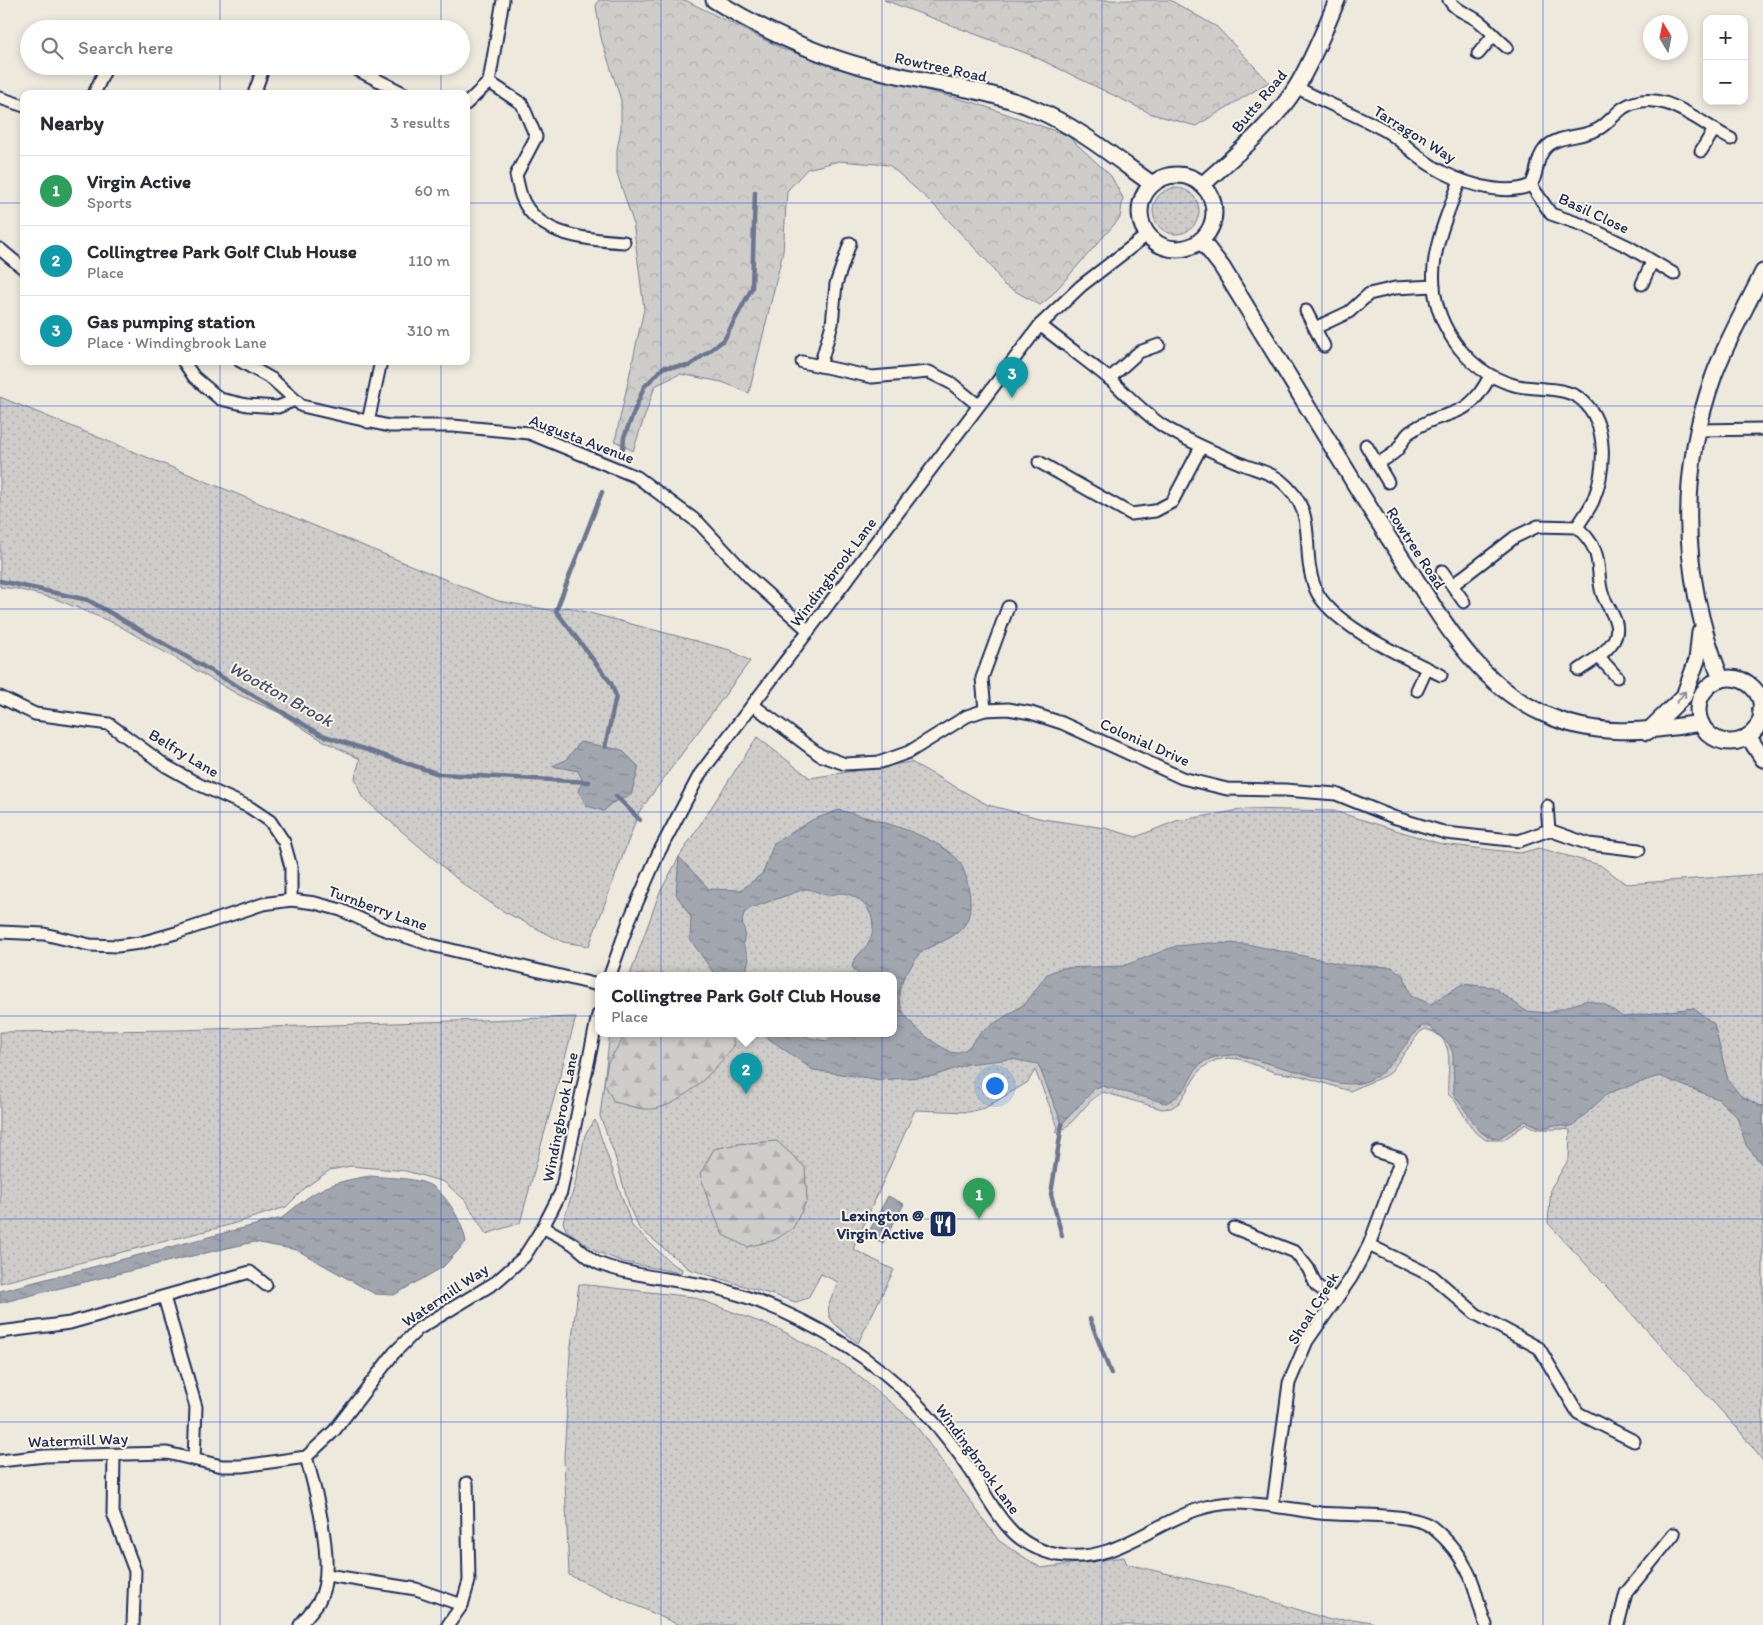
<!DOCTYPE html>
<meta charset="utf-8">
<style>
:root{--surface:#fff;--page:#f7f7f7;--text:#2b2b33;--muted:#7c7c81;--line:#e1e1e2;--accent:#d93025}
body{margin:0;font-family:Itim,sans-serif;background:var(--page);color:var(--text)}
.controls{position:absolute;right:15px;top:15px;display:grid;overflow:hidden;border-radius:10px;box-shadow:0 2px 8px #0003}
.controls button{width:45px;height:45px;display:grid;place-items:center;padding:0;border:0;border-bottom:1px solid var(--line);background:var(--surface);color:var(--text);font:25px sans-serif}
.compass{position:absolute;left:1643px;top:15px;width:45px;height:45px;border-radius:50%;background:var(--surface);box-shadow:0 2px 8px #0003;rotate:350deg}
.you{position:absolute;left:994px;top:1085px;width:18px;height:18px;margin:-12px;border:4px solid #fff;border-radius:50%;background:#1a73e8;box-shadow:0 0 0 8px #1a73e833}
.badge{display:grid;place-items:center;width:32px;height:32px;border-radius:50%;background:var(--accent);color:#fff;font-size:16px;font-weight:700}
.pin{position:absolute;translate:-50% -41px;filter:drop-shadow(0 1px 2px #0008)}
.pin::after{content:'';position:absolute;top:26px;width:18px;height:15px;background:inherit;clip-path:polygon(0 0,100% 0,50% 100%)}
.popup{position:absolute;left:595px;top:972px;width:302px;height:65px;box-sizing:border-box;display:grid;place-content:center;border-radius:10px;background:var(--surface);filter:drop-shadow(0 1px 4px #0005);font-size:16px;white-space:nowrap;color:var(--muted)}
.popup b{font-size:19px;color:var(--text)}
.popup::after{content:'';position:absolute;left:50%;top:100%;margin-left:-10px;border:10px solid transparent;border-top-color:var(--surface)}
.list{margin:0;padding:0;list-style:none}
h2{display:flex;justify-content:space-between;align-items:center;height:65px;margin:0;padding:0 20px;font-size:21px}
h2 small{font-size:16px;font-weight:400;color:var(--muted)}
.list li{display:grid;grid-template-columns:32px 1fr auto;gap:15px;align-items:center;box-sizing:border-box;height:70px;padding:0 20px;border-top:1px solid var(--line)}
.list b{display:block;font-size:19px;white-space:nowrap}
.list p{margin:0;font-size:16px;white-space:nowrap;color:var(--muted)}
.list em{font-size:16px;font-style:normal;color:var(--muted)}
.icon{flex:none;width:28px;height:28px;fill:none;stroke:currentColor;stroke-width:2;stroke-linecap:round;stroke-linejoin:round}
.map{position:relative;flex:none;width:1763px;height:1625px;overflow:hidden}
.search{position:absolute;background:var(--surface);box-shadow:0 2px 8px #0003;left:20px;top:20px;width:450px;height:55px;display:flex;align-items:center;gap:12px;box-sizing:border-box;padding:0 18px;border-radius:28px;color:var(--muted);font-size:19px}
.panel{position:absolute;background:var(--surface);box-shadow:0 2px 8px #0003;left:20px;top:90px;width:450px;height:275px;border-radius:10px}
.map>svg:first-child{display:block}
.grass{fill:url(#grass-dots);stroke:#757e94}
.forest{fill:url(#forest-firs);stroke:#757e94}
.park{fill:url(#park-crowns);stroke:#757e94}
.water{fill:url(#water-ripples);stroke:#6c778f}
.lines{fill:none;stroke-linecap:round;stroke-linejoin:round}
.stream{stroke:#6c778f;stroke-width:4.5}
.minor-casing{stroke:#1b2f5e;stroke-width:15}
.tertiary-casing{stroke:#1b2f5e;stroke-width:19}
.trunk-casing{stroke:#1b2f5e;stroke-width:22}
.minor{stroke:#fcf5e5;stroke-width:11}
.tertiary{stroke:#fcf5e5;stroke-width:15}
.trunk{stroke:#fcf5e5;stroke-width:19}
.oneway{stroke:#8c92a2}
.grid{fill:none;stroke:#1d4ed8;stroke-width:1;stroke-opacity:0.55}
.labels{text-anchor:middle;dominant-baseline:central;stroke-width:4;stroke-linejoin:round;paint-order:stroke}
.street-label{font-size:16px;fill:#1b2f5e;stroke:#fcf5e5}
.poi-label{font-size:16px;font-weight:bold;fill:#1b2f5e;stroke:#fcf5e5;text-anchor:end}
.water-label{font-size:18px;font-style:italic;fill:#445376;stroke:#fcf5e5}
</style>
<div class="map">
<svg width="1763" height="1625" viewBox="0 0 1763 1625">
<defs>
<pattern id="grass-dots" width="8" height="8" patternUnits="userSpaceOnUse" patternTransform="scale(1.25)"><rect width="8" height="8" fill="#cfcdca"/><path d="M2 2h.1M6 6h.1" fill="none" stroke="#b1b0b0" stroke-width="1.8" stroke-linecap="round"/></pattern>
<pattern id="forest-firs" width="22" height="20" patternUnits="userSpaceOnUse" patternTransform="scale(1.25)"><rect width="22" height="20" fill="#cfcdca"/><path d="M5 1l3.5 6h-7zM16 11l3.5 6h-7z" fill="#b1b0b0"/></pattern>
<pattern id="park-crowns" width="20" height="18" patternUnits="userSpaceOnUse" patternTransform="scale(1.25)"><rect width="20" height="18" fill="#cfcdca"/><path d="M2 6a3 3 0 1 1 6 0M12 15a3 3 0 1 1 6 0" fill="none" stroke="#b1b0b0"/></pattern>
<pattern id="water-ripples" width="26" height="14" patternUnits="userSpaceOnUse" patternTransform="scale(1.25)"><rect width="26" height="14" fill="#a2a7af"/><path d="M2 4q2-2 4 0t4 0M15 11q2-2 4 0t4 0" fill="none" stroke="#838892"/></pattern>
</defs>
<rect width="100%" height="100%" fill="#eee9dd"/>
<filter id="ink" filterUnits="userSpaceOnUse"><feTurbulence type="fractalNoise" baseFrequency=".02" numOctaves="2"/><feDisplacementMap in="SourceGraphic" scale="10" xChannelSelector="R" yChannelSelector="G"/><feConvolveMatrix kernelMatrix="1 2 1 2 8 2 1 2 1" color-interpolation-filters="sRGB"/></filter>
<g filter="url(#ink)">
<g class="grass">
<circle cx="1176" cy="211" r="23"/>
<polygon points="0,397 498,601 556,611 567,607 730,650 750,661 639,812 589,946 563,942 501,910 463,884 362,797 355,778 360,759 320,739 278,712 239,695 116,624 56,599 17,589 0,587"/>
<path d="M757,737L810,778L911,762L988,805L1043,819L1105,828L1136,837L1176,821L1246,809L1334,811L1441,844L1520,853L1539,848L1600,865L1626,884L1763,874V1461L1738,1429L1548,1223L1551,1188L1569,1159L1570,1130C1554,1127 1540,1133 1526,1124L1503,1140H1486L1474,1131L1455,1101L1448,1094C1446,1069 1459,1038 1425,1029L1420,1032L1389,1074L1350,1091L1301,1076L1274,1072L1239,1059L1228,1058L1216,1060L1205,1066L1199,1071L1179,1103L1171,1108L1162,1109L1103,1092C1084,1101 1075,1126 1056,1133L1058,1127L1035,1070L1028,1082L985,1108L969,1112L915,1110L853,1249L894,1270L858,1343C828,1318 820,1320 838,1282L821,1274L808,1298L796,1302L689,1269L639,1228L630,1209L614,1153L600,1116L610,1033H894V975H630L659,894L679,857Z"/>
<polygon points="576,1017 520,1223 486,1234 465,1200 444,1182 406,1171 351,1166 330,1170 306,1187 286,1207 229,1225 0,1283 0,1032 180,1030"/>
<polygon points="595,1120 632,1226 672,1264 682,1269 681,1273 623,1262 598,1252 566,1230 563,1222 575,1185 585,1135"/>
<polygon points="579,1284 693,1297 781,1330 850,1369 912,1420 999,1541 1041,1568 1124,1557 1127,1564 1244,1592 1330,1620 1353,1619 1372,1622 1377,1625 679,1625 569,1575 564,1458 570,1353"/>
</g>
<g class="forest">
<path d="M627,1033H729L735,1045C715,1069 678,1113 644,1109C634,1108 624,1104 614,1102L604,1083L608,1062Z"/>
<polygon points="777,1141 805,1167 807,1200 793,1228 775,1240 747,1247 723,1235 708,1200 700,1174 714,1149 737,1144"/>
</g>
<g class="park">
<polygon points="599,0 685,0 783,49 855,72 975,103 1067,135 1111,176 1123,198 1120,218 1049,298 1040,305 1004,285 988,262 931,202 889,165 839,161 807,169 787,191 783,252 749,393 722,382 680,374 655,386 633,451 615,441 644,309 633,222 617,173 617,150 621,128 621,100 601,38 596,6"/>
<polygon points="884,0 1170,0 1217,27 1269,82 1196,126 1152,114 1031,55"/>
</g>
<g class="water">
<polygon points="580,742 622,750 639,767 631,795 610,804 604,811 587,806 578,791 583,781 578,771 552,766 566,760"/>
<path d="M839,810C875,820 930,832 957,859C965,868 967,880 969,891C971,903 971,917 963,927C951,942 931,943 918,955C915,959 913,964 910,968C880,1007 918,1033 950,1052L956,1053L967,1049L981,1032L1026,1003L1047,974L1061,968L1123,966L1176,946L1209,943L1247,944L1346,965L1392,967L1404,976L1411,996L1431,1004L1462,984L1493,987L1526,1011L1548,1013L1587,1000L1606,1005L1623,1017L1693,1008L1714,1024L1728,1080L1740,1095L1760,1106L1763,1105V1166L1746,1145L1737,1117L1718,1099L1659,1076L1608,1093L1574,1125L1568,1127L1555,1125L1542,1128L1526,1121L1499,1138L1488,1137L1481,1132L1454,1095L1453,1053L1449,1044L1429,1026H1422C1395,1052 1384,1091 1338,1083L1238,1055C1179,1055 1204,1085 1166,1103L1102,1086L1095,1088L1062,1124L1038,1064L1011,1059L968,1064L934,1076L881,1080L813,1070L761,1033H800L810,1038L827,1041L842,1033H894V975H859L852,967C853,957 864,951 869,942C880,920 867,898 843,893C837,892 832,896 827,895C819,894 814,889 805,889L751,908L744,913L742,922L745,933L743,944L749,959L746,970L750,975H715L690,939L691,917L676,894L679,857L709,889L741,890L763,873L774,843L812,820Z"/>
<path d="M370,1176C388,1178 420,1177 435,1188C450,1200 463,1224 466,1242L443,1267L394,1295L375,1294L297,1250L254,1242L170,1261L0,1303V1291L282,1218C315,1190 326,1183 370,1176Z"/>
<polygon points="888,1196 904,1204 883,1243 867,1235"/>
</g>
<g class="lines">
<g class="stream">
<polyline points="623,449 624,437 644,387 664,367 689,366 724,340 752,288 755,192"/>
<polyline points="602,492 556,611 611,683 616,696 605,747"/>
<polyline points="0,581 88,600 322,735 439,774 589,782"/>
<polyline points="616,796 640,820"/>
<polyline points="1062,1124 1051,1194 1062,1236"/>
<polyline points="1090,1319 1111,1374"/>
</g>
<defs>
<g id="minor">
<path d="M1449,0C1456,12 1471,14 1481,23C1490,30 1497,39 1507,47"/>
<polyline points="265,27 265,29"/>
<polyline points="1478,54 1493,36"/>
<polyline points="350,66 405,94"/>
<path d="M489,82L522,104L536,137L516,175C518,183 519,191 522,198C537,236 589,240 624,242"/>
<path d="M1296,87C1325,103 1357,115 1386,131C1403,141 1415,156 1432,166C1456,181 1503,198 1531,185C1539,172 1535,161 1544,150C1555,134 1583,139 1600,128C1608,123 1615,114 1623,108C1660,84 1699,123 1731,139"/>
<polyline points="94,94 107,66"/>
<polyline points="254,94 264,66"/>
<polyline points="0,98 24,106"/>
<polyline points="466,104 489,82 503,0"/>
<polyline points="1701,151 1714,130"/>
<path d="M1460,180C1450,208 1437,236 1434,266C1429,319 1464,371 1514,385C1535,391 1566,385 1583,401C1609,425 1605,472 1593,501C1589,510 1582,519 1577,527"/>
<polyline points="1531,185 1551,214 1583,225 1629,247 1674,274"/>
<polyline points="0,249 24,269"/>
<polyline points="1642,284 1652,262"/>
<polyline points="1306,311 1324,346"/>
<path d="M1040,325C1064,344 1089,362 1112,381C1128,396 1145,414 1163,426C1188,441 1215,453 1242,464C1253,469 1270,472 1280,480C1321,513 1299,547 1315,588C1329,624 1406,658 1441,675"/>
<polyline points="1315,328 1349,312 1369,294 1395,288 1434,286"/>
<polyline points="183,361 194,377 220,399 247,405 278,407 295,400"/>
<polyline points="240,361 272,379 302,406 389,426 453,426 529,433 637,477 699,523 752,580 809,631"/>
<polyline points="802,362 872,377 929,372 951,383 978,405"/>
<polyline points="820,366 832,324 836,284 850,243"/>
<polyline points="1109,379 1139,352 1159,345"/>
<polyline points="368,422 381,361"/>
<polyline points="1698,430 1763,429"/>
<polyline points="1366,445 1388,482"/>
<polyline points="1039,462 1131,514 1155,511 1172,502 1201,447"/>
<path d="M1377,464C1383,460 1391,456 1396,451C1402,445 1404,436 1410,432C1446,406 1465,425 1490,376"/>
<polyline points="1442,571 1464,602"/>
<path d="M1454,584L1515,537L1538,526L1577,527C1585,535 1591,541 1595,551C1600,564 1598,580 1602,593C1607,608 1623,623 1614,640C1606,653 1591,662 1579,670"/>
<polyline points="1599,657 1617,677"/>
<polyline points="1417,690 1427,668"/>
<polyline points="0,697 35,714 109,724 166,766 200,785 249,807 270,821 284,842 291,867 291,900"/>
<polyline points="753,705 820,755 845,764 881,762 909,752 967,716 985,710 1008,709 1031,713 1062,723 1182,778 1227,789 1285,790 1336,794 1393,817 1446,833 1519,841 1549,830 1547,806"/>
<polyline points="985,710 982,678 1008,607"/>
<polyline points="1549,830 1589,844 1639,850"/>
<polyline points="0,932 44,934 90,945 117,946 140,943 176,933 263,904 291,900 315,903 341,910 380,928 431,945 598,985"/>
<polyline points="610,975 629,921 658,854 700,774 1040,325 1081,286 1147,235"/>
<path d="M598,1015L561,1192L543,1227C553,1233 564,1238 573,1244C583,1251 589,1260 600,1264C635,1277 675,1279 712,1287C773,1302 835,1334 884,1373C917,1400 947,1436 971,1471C983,1490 994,1512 1009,1528C1022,1543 1039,1551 1058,1555C1112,1564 1149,1526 1196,1510C1208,1506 1223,1503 1235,1503C1264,1503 1291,1509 1320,1513C1347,1516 1412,1512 1432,1527C1448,1540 1462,1558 1470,1576C1477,1591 1479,1609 1486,1625"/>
<polyline points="1234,1228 1295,1252 1308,1268 1316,1285 1336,1300"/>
<polyline points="1369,1245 1432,1276 1476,1314 1539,1348 1578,1413 1634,1441"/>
<polyline points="164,1297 196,1407 194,1459"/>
<polyline points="0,1332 70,1323 250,1272 266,1285"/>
<polyline points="114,1456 113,1513 135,1571 133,1625"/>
<polyline points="0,1461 45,1456 167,1453 222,1466 243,1466 306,1457 334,1431 394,1353 418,1329 496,1282 524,1257 543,1227"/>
<polyline points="1273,1504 1289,1383 1307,1341 1351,1278 1369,1245 1401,1159 1378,1152"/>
<polyline points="327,1575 416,1589 462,1605"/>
<path d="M300,1625C306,1617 314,1609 319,1601C337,1570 316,1491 306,1457"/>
<polyline points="448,1625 462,1605 469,1581 467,1483"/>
<polyline points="1618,1625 1626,1593 1674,1534"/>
</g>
<g id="tertiary">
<path d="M714,0C767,33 823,58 884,72C934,84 987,89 1035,109C1078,127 1114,157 1152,184"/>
<circle cx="1177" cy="212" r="37"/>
<path d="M1202,185C1235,155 1273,125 1297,86C1313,59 1325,29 1337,0"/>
<path d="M1201,240L1222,267C1263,334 1303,400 1344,466C1366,503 1389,539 1413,575C1447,628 1482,686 1542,713C1595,738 1645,732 1701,723"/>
<circle cx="1730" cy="710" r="32"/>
<path d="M1721,679C1681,578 1677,478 1714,375C1727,340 1747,306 1763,272"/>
<polyline points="1647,732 1684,696 1697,660 1700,632"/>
<polyline points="1748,736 1763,759"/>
</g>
<polyline id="trunk" points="1762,710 1763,709"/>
</defs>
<use href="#minor" class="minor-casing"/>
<use href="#tertiary" class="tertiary-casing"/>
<use href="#trunk" class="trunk-casing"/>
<use href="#minor" class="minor"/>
<use href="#tertiary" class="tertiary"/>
<use href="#trunk" class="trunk"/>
</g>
<defs><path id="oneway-shaft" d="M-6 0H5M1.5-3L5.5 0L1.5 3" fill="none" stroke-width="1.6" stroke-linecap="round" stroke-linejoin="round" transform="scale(1.25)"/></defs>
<use class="oneway" href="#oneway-shaft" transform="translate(1681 697) rotate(-53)"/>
</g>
<path class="grid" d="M220,0V29M441,0V29M661,0V1625M882,0V1625M1102,0V1625M1322,0V1625M1543,0V1625M220,66V94M441,66V94M0,203H24M466,203H1763M220,361V1625M441,361V1625M0,406H1763M0,609H1763M0,812H1763M0,1016H1763M0,1219H1763M0,1422H1763"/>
<defs>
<symbol id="restaurant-square" viewBox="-11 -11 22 22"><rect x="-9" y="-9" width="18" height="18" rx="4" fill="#1b2f5e" stroke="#fcf5e5"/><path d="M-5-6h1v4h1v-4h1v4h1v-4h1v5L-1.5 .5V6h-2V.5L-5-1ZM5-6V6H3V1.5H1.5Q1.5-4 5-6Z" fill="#fff"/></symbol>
</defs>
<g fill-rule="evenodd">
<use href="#restaurant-square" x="927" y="1208" width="32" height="32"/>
</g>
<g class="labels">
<g class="street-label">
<text transform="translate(941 67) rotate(12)">Rowtree Road</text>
<text transform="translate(1259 101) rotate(-50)">Butts Road</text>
<text transform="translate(1415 134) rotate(32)">Tarragon Way</text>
<text transform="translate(1594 213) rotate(25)">Basil Close</text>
<text transform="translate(582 439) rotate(21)">Augusta Avenue</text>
<text transform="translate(1416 548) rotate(57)">Rowtree Road</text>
<text transform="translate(833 572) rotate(-53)">Windingbrook Lane</text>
<text transform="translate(1145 742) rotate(24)">Colonial Drive</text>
<text transform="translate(184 753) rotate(31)">Belfry Lane</text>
<text transform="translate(378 908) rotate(20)">Turnberry Lane</text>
<text transform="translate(560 1117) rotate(-79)">Windingbrook Lane</text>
<text transform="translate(445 1295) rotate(-34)">Watermill Way</text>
<text transform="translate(1313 1308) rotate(-58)">Shoal Creek</text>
<text transform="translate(78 1440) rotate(-2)">Watermill Way</text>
<text transform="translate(978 1459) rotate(54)">Windingbrook Lane</text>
</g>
<g class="poi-label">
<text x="924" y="1215">Lexington @<tspan x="924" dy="18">Virgin Active</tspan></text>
</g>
<g class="water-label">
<text transform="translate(281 694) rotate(29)">Wootton Brook</text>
</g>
</g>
</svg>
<div class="controls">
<button>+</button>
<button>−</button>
</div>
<svg class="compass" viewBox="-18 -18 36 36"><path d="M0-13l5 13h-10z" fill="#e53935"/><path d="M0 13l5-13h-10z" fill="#7c7c81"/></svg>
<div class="you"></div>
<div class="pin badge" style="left:979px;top:1219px;background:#2e9e5b">1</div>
<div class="pin badge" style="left:746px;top:1094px;background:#0f9aa8">2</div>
<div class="popup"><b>Collingtree Park Golf Club House</b>Place</div>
<div class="pin badge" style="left:1012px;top:398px;background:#0f9aa8">3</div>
<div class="search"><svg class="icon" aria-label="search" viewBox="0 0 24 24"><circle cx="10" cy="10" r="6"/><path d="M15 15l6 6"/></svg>Search here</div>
<section class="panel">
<h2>Nearby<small>3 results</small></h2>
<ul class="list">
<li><span class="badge" style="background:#2e9e5b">1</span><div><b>Virgin Active</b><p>Sports</p></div><em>60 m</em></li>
<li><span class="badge" style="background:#0f9aa8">2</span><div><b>Collingtree Park Golf Club House</b><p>Place</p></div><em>110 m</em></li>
<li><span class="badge" style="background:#0f9aa8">3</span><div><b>Gas pumping station</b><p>Place · Windingbrook Lane</p></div><em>310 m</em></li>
</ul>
</section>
</div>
